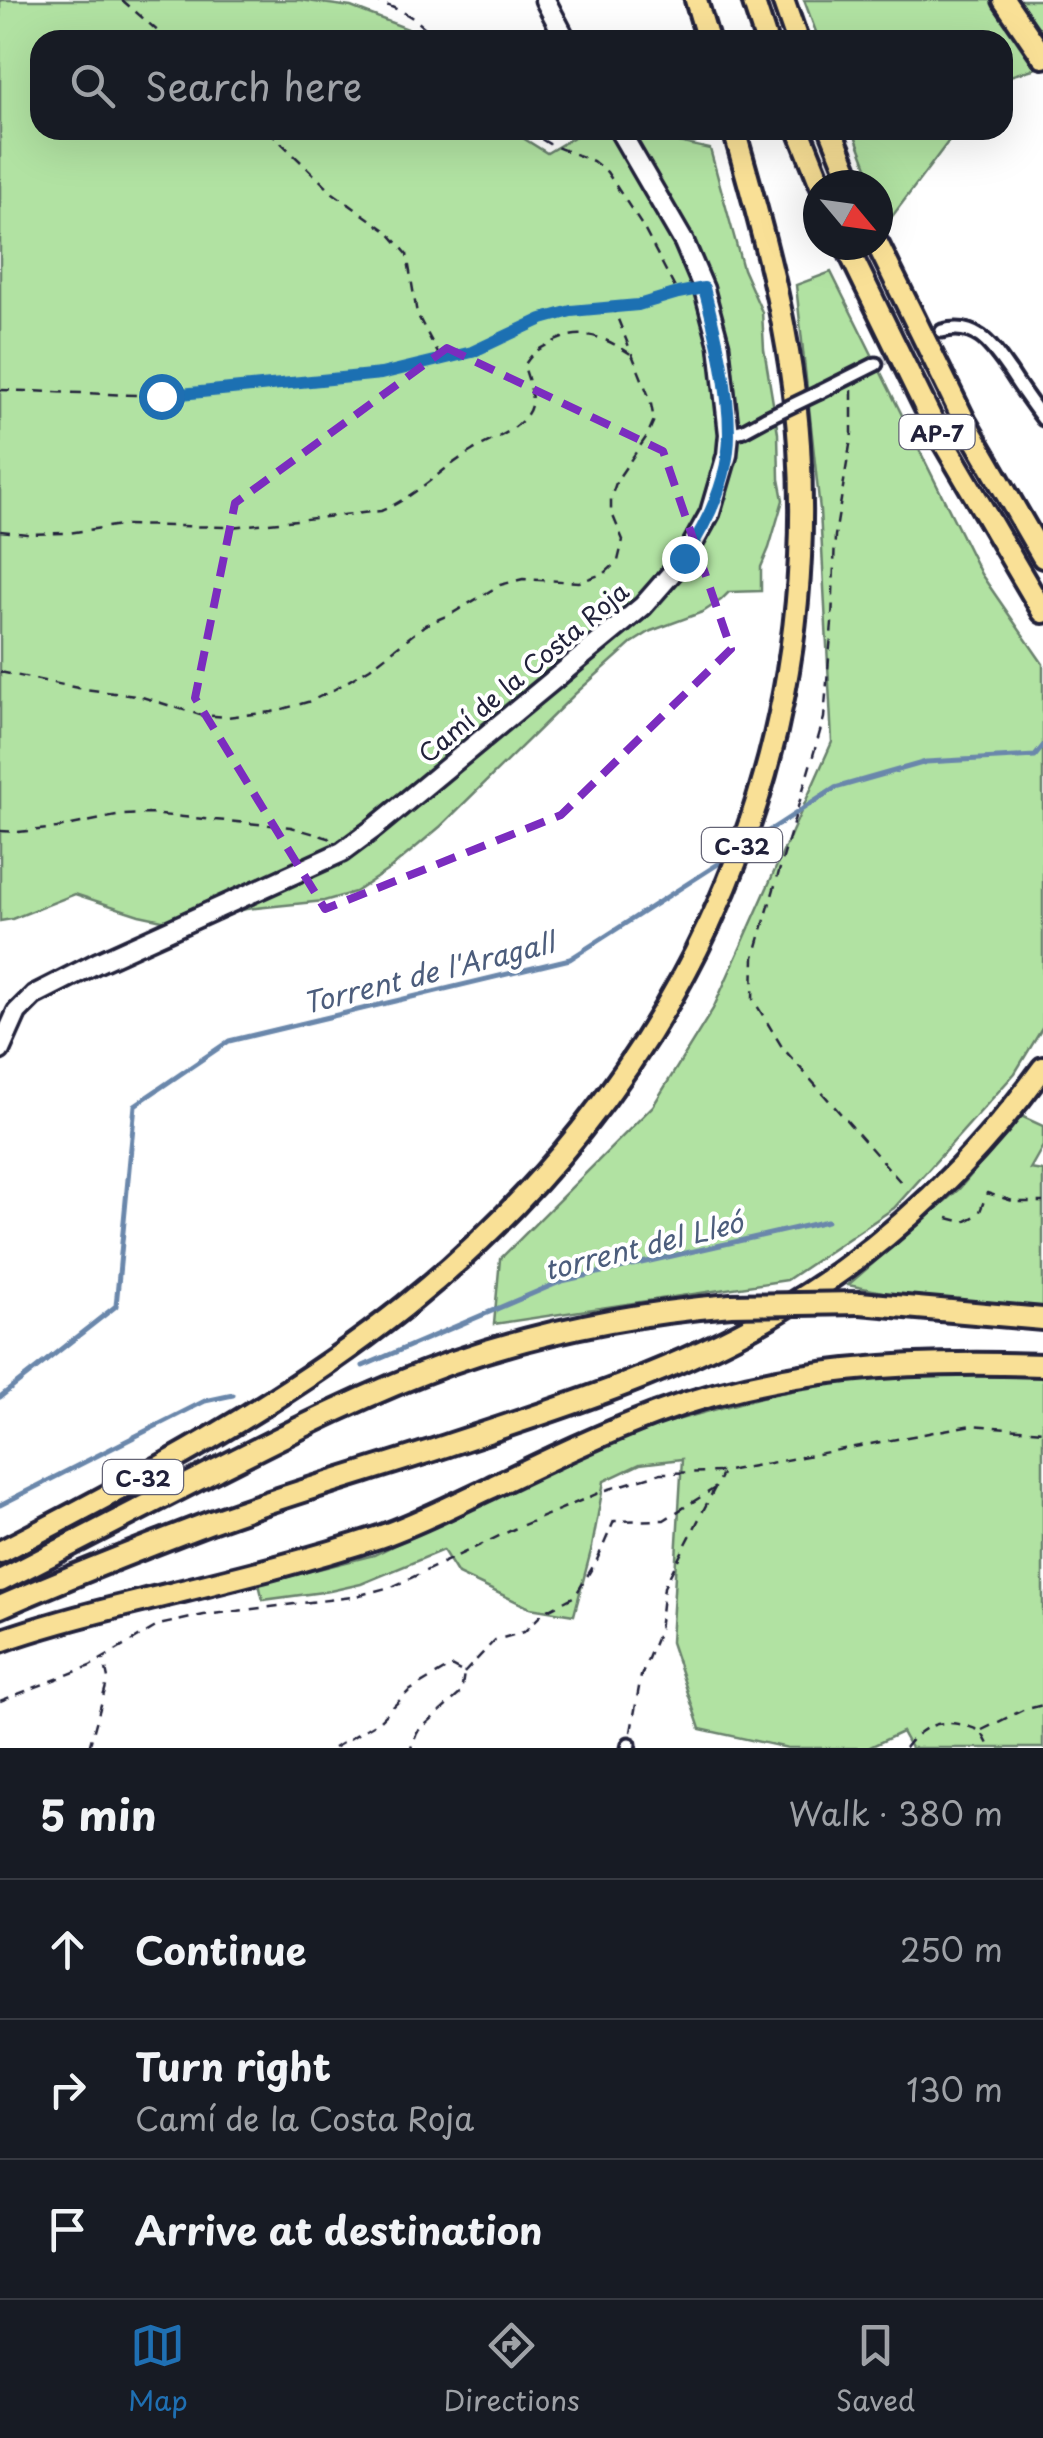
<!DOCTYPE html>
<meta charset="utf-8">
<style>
:root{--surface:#171b24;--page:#20242c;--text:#f1f3f6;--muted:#9ea1a6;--line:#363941;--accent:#1f6fb2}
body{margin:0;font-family:"Playpen Sans",sans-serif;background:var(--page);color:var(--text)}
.compass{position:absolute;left:803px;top:170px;width:90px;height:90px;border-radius:50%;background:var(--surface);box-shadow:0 10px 40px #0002;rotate:119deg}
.stop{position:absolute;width:30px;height:30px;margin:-22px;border:8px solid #1f6fb2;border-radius:50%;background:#fff}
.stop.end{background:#1f6fb2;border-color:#fff;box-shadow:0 2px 10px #0008}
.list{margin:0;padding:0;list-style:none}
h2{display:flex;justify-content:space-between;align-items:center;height:130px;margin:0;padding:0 40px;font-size:42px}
h2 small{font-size:32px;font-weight:400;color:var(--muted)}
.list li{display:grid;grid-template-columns:65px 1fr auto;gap:30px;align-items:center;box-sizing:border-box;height:140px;padding:0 40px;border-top:2px solid var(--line)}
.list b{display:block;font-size:38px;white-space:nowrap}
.list p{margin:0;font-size:32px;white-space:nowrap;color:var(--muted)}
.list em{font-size:32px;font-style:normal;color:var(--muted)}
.icon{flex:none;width:55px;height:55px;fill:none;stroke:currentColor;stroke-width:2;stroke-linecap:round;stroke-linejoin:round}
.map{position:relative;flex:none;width:1043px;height:1748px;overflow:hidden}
.search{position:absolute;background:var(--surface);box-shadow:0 10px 40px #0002;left:30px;right:30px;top:30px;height:110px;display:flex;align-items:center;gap:25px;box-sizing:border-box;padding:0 35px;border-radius:30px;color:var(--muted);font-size:38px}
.sheet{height:550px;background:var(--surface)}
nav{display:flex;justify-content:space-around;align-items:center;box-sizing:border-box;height:140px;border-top:2px solid var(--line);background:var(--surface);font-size:28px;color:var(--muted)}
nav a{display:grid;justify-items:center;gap:5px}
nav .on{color:var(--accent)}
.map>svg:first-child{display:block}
.green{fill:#b1e2a2;stroke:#6a826e;stroke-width:2.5}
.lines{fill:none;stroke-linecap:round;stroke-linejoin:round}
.stream{stroke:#6a87ab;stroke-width:5}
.street-tunnel{stroke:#d3d3d8;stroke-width:11;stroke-dasharray:11 5.5;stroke-linecap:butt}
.street-casing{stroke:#22223b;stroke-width:19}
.secondary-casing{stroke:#22223b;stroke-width:25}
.highway-casing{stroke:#22223b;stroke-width:28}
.path{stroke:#22223b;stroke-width:2.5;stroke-dasharray:10 8;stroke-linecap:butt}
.street{stroke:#fff;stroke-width:11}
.secondary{stroke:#fff;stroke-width:18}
.highway{stroke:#f9e096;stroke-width:20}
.street-bridge-casing{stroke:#22223b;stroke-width:19;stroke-linecap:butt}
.highway-bridge-casing{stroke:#22223b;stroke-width:28;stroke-linecap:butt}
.street-bridge{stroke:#fff;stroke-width:11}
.highway-bridge{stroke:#f9e096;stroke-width:20}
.route{stroke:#1f6fb2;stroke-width:12}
.marked{fill:none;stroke:#7b2cbf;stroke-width:8;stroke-dasharray:20 12;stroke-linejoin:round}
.labels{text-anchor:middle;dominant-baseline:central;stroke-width:8;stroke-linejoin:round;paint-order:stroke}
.shield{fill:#fff;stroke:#646476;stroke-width:2.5}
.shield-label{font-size:22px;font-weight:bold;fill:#22223b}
.street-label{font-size:25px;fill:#22223b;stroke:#fff}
.water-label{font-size:28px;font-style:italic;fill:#4c5d7c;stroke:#fff}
</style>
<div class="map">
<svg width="1043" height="1748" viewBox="0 0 1043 1748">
<rect width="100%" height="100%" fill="#fff"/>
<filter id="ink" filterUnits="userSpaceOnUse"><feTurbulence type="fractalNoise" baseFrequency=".01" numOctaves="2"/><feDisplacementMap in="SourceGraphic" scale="20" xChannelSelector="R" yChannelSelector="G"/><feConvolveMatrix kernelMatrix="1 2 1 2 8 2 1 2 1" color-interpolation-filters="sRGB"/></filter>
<g filter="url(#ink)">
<g class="green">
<polygon points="0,0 300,0 351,7 408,29 418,40 40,40 40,130 510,130 547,153 586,130 624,130 710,149 743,269 762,312 764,349 778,433 779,479 783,500 769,548 761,567 761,591 729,592 721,600 703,612 651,631 632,643 575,694 441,826 391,868 355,892 324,901 246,909 202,921 181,924 139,915 75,894 12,919 0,921"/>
<polygon points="804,0 1043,0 1043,66 1003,78 1003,40 819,40"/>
<polygon points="853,130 957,130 888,222 878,195 878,185 874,185"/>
<polygon points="831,272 981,574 1043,664 1043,1027 1015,1073 894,1208 787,1280 494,1324 500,1259 653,1106 713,1009 832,742 820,510 796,285"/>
<polygon points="1021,1116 1043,1126 1043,1146 1030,1169 1043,1171 1043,1307 902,1296 848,1285 959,1189"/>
<polygon points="964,1373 1043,1377 1043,1748 911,1748 902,1732 868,1748 788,1748 700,1729 671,1642 682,1459 640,1464 604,1481 592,1547 574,1615 530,1608 458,1574 443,1550 361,1584 330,1591 263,1600 259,1584 374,1555 540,1473 640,1430 761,1397 814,1386 885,1377"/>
</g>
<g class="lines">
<g class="stream">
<polyline points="750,843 835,788 926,762 1035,756 1043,746"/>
<polyline points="363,1366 562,1281 827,1221"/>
<polyline points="0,1397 116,1306 135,1105 229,1041 570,959 729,857"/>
<polyline points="0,1505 205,1401 233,1395"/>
</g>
<polyline class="street-tunnel" points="876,364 942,331"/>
<defs>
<g id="street">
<path d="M942,331C978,321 993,348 1011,373C1021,389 1032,404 1043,419"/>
<polyline points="820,392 876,364"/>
<polyline points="729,434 744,430 766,418"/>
<polyline points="628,1748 629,1744"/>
</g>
<g id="secondary">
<polyline points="545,0 566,40"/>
<polyline points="0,1050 17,1012 34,995 97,963 342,852 373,829 643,606 685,558 710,513 727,455 729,434 719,345 704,289 684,242 619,130"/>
</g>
<g id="highway">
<polyline points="696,0 708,40"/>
<polyline points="753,0 766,40"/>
<polyline points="783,0 797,40"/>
<polyline points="1004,0 1043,57"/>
<polyline points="799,130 821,185"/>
<polyline points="831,130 853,185"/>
<polyline points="846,245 937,431 1043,612"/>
<polyline points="878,245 965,422 1043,557"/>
<polyline points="860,1303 1043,1319"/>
<path d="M0,1552C140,1480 281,1405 405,1306C669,1094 821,787 799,445C792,337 764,234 734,130"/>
<path d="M0,1581C72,1544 144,1507 216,1470C293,1431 369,1392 450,1363C541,1331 636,1313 731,1305"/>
<path d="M0,1607C69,1577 140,1549 211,1522C282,1496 355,1475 427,1452C544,1413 663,1378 771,1316C879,1254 970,1168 1043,1068"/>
<path d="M0,1641C45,1625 92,1613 138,1602C219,1582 300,1563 379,1537C417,1524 453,1505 490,1488C544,1462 599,1435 655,1414C780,1367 912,1360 1043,1365"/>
</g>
</defs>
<use href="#street" class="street-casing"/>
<use href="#secondary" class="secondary-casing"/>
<use href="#highway" class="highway-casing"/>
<g class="path">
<polyline points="122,0 168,40"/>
<path d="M370,0C401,9 415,16 437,40"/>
<polyline points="268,130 333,193 388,232 407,254 417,314 441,359"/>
<polyline points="526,130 551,145 593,161 607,172 643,227 677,292"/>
<polyline points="0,390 161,396 381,374 472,351 542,319 571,311 639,305 688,291"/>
<polyline points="852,390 852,433 835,536 832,623 824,718 754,957 753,999 782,1047 905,1187"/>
<path d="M0,531L27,534L68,533L120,525L231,527L381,511C415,497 441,469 472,451C489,440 512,434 525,417C538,402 529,383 524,366C534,350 539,349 555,341C584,327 608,339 632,355"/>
<polyline points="0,672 78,688 142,697 200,715 226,717 272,712 311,701 335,689 370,668 425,625 453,613 500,585 523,579 579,582 605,573 618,561 623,540 611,511 611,497 617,480 647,436 654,420 650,399 613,307"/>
<polyline points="0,831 18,832 57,828 121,815 150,814 291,827 332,839"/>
<polyline points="948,1218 964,1222 979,1214 987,1193 1016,1202 1043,1202"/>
<polyline points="464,1673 495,1640 524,1632 544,1612 575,1596 597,1560 614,1521 664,1520 715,1488"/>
<polyline points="0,1701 90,1666 159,1625 204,1615 352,1597 394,1586 514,1529 606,1490 661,1473 722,1472 971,1425 1043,1431"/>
<polyline points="982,1730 1023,1710 1043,1705"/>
<polyline points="631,1732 641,1676 659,1631 664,1587 722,1474"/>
<polyline points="89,1748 108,1679 104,1660"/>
<polyline points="334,1748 378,1722 409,1691 451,1666 464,1673 461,1693 417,1732 411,1748"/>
<path d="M905,1748C927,1719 949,1718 981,1731L990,1748"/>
</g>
<use href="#street" class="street"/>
<use href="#secondary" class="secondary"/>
<use href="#highway" class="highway"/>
<defs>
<polyline id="street-bridge" points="766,418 820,392"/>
<polyline id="highway-bridge" points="731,1305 860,1303"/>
</defs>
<use href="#street-bridge" class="street-bridge-casing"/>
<use href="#highway-bridge" class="highway-bridge-casing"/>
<use href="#street-bridge" class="street-bridge"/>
<use href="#highway-bridge" class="highway-bridge"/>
</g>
</g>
<g class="lines" filter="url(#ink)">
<path class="route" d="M161,396L381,374L472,352L542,319L571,311L638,305L678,293L704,288C716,334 729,387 729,434C729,478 708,522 684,558"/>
</g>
<path class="marked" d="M447,348L663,451L731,649L561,815L325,909L195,698L235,503Z"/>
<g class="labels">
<g class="shield">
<rect x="899.5" y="415" width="75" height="34" rx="8"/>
<rect x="702" y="828" width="80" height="34" rx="8"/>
<rect x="103" y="1460" width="80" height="34" rx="8"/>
</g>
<g class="shield-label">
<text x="937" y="432">AP-7</text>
<text x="742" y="845">C-32</text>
<text x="143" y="1477">C-32</text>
</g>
<g class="street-label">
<text transform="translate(523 672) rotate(-40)">Camí de la Costa Roja</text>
</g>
<g class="water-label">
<text transform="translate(428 972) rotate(-14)">Torrent de l'Aragall</text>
<text transform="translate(643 1245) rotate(-14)">torrent del Lleó</text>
</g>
</g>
</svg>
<svg class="compass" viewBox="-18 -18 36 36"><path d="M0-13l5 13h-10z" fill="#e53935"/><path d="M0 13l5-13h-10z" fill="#9ea1a6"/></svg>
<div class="stop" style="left:161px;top:396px"></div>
<div class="stop end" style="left:684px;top:558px"></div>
<div class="search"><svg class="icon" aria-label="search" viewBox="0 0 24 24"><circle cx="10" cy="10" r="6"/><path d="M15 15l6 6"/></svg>Search here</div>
</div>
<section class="sheet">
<h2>5 min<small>Walk · 380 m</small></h2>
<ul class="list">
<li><svg class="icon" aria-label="ahead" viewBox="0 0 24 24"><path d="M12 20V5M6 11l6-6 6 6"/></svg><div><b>Continue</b></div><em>250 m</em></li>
<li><svg class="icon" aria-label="right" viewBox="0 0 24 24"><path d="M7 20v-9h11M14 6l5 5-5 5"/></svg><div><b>Turn right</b><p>Camí de la Costa Roja</p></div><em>130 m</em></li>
<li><svg class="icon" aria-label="arrive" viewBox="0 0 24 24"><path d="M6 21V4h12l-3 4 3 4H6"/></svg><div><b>Arrive at destination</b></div></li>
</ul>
</section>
<nav>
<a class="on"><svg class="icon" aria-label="map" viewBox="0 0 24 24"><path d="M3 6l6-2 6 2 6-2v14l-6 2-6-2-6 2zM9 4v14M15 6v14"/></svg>Map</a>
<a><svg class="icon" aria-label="directions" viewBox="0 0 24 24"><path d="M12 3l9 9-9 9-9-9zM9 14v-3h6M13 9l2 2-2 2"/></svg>Directions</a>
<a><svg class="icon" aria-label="saved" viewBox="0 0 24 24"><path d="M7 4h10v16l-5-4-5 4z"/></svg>Saved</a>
</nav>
